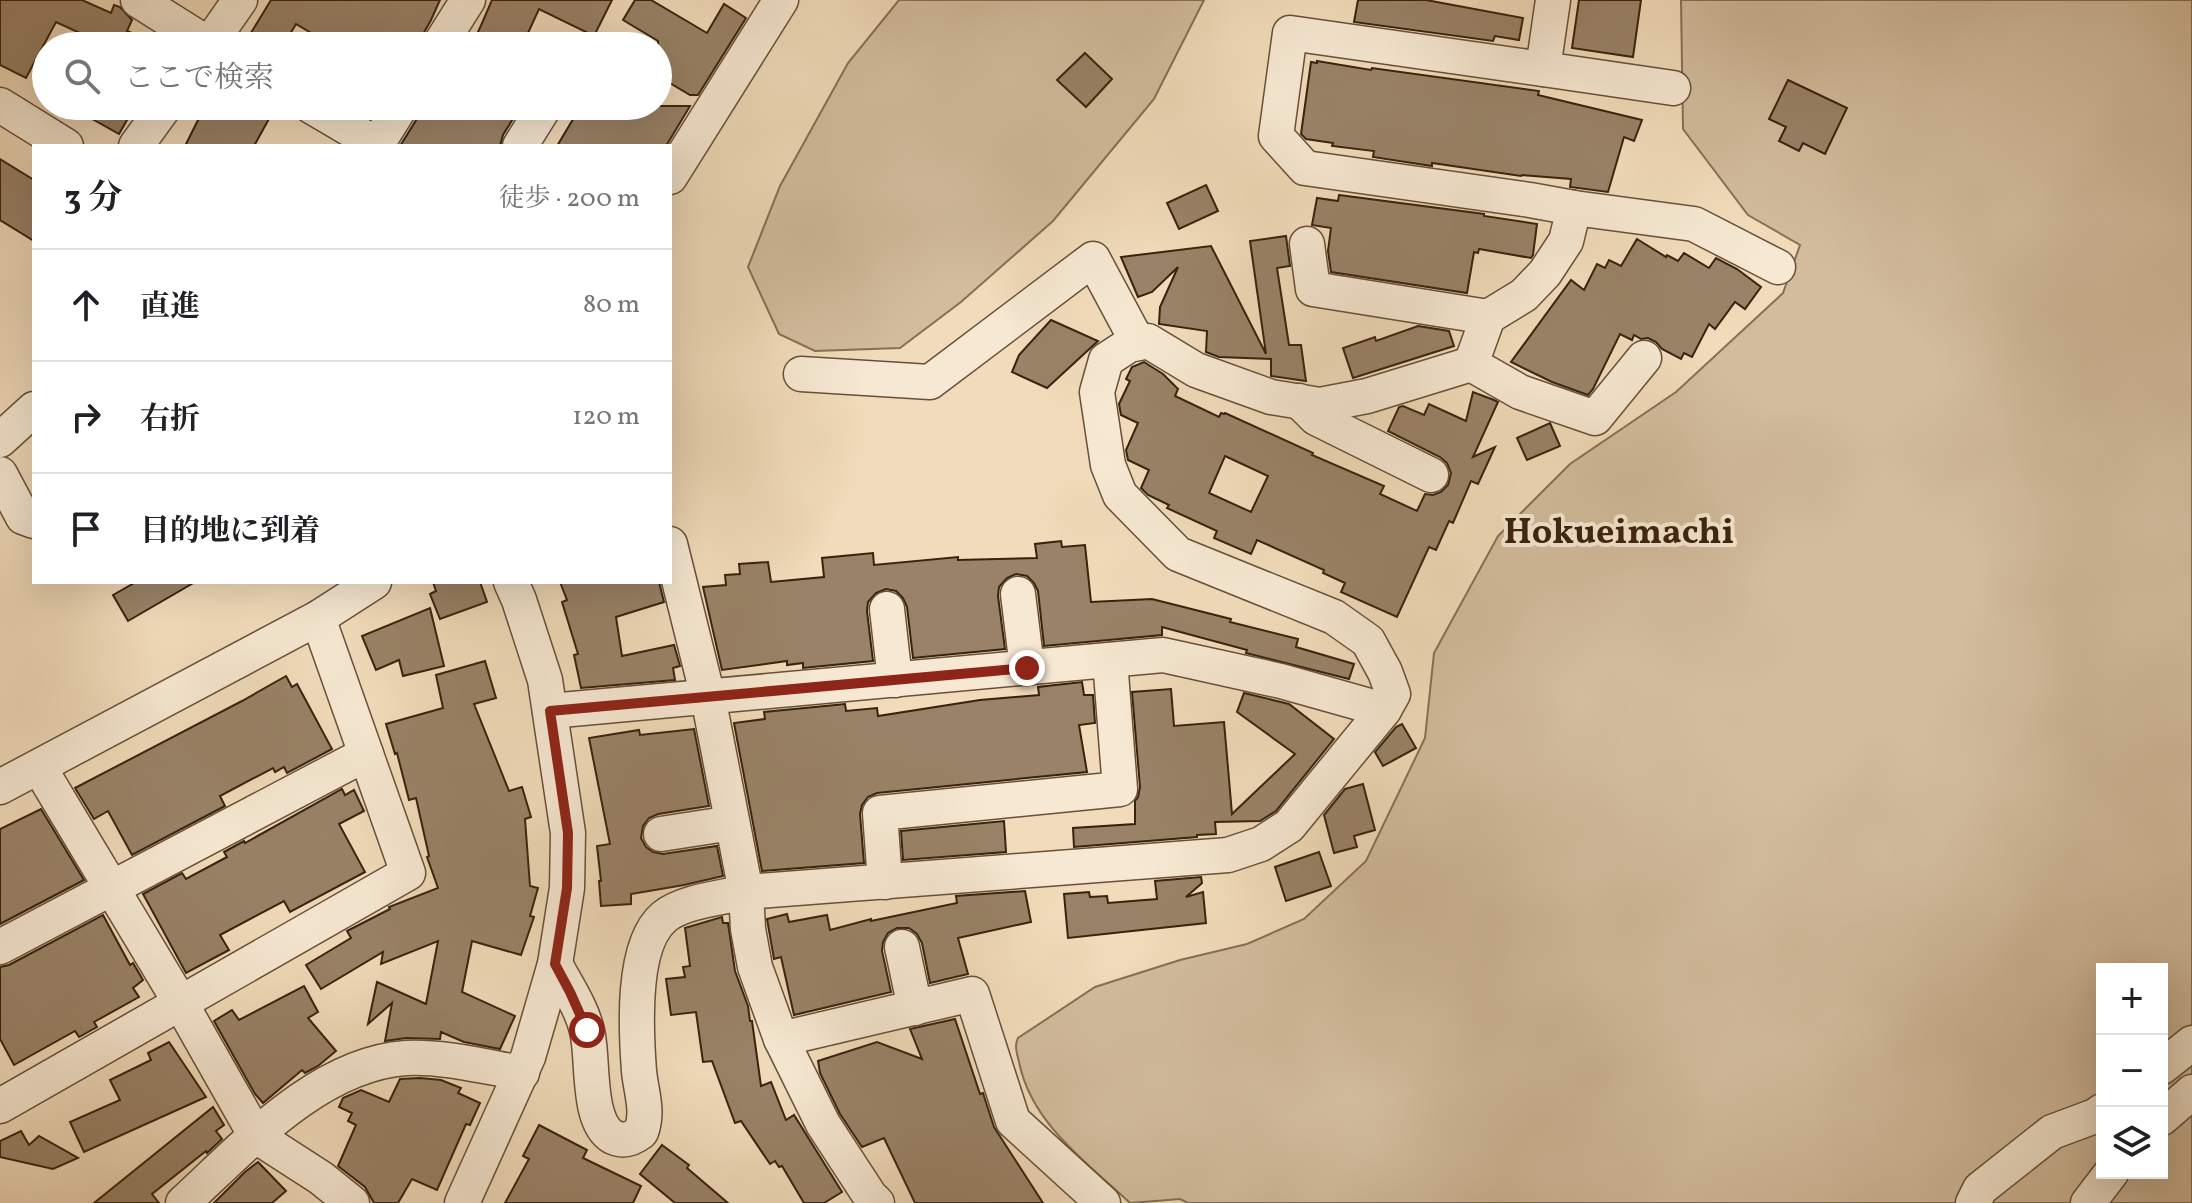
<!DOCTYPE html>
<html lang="ja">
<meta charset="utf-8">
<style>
:root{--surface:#fff;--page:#f2f2f2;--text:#202124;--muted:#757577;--line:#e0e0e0}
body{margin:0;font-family:Vollkorn,"Noto Serif JP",serif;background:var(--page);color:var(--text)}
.controls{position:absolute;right:24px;bottom:24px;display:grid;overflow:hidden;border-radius:0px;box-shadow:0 8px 32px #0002}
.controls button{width:72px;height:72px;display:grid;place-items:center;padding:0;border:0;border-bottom:2px solid var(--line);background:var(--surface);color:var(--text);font:40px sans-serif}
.stop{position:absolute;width:24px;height:24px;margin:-18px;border:6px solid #8f2418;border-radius:50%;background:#fff}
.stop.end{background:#8f2418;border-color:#fff;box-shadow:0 2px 8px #0008}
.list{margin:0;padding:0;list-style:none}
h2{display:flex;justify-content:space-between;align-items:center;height:104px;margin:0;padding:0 32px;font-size:34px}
h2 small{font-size:26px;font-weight:400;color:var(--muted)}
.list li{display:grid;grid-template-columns:52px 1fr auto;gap:24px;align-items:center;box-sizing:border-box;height:112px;padding:0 32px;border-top:2px solid var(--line)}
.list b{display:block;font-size:30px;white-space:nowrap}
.list em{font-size:26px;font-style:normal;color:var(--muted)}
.icon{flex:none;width:44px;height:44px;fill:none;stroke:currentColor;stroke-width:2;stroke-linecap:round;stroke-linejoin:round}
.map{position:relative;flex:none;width:2192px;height:1203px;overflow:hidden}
.search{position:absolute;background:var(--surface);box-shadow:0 8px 32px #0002;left:32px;top:32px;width:640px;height:88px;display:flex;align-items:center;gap:20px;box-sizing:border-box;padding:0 28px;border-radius:44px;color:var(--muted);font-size:30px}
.panel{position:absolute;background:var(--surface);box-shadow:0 8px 32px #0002;left:32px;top:144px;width:640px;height:440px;border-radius:0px}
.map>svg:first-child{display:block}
.green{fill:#d2bc9d;stroke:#866f55;stroke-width:2;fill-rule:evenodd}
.building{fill:#998267;stroke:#39220d;stroke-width:2;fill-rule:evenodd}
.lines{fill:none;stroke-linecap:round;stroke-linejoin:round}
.minor-casing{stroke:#675038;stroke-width:37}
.minor{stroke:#f6e8d2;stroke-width:34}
.route{stroke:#8f2418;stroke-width:10}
.labels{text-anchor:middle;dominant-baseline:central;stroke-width:8;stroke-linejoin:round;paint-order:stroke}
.quarter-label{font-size:36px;font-weight:bold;fill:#39220d;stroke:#f6e8d2}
</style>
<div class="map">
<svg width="2192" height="1203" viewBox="0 0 2192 1203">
<rect width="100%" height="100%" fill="#f1dbba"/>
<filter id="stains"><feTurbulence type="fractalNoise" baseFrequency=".0025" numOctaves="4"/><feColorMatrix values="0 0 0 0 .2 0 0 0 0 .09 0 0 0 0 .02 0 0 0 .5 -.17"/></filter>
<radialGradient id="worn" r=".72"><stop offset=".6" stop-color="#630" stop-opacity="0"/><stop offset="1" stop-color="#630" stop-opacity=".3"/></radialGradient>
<g class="green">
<polygon points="899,0 1204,0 1154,99 1053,221 961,302 900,348 815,351 779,334 748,267 780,186 848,63"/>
<path d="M1681,0H2192V1203H1188L1180,1199L1130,1203C1087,1163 1031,1123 1019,1062C1017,1053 1014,1046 1018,1038L1095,987L1180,960L1247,944L1304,919L1366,861L1425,738L1434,653L1498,536L1570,464L1676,392L1783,293L1800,245L1748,215L1683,129ZM2102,969H2162V1173H2102Z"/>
</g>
<g class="building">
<polygon points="0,0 82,0 111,13 114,5 120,7 132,20 127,31 163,46 108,46 56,22 26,78 0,65"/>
<polygon points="271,0 440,0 431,20 422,36 419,46 373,46 355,35 349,46 333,46 296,24 283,46 243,46"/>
<polygon points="492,0 612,0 594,36 539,9 522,46 472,46"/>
<polygon points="635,0 651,0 707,33 724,4 746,18 698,95 690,95 658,76 658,41 623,20"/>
<polygon points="1358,0 1426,0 1523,18 1519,40 1495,36 1493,41 1354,22"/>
<polygon points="1579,0 1641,0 1633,57 1572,48"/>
<polygon points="1085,53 1112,79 1086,107 1057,80"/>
<polygon points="1317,61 1371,70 1372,68 1539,91 1538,95 1642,120 1634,141 1624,137 1608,192 1570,187 1571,179 1522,175 1521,176 1432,163 1432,166 1373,157 1374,151 1332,146 1333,143 1306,139 1301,134 1311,62 1317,63"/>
<polygon points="1788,80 1847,108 1825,154 1803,143 1799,151 1779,141 1786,127 1769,119"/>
<polygon points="69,106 135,106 119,134"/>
<polygon points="205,106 276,106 254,146 185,146"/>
<polygon points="421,106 521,106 503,135 500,146 400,146 418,117"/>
<polygon points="581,106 690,106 666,146 557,146"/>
<polygon points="0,159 34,180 34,241 0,220"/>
<polygon points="1206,185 1218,211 1179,229 1167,203"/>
<polygon points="1339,195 1484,214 1484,216 1537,224 1533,255 1531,258 1479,249 1478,253 1474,252 1467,293 1331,272 1328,251 1331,228 1312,225 1317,198 1338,201"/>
<polygon points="1286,236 1290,266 1277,268 1289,345 1301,345 1306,381 1271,376 1271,359 1219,357 1206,352 1207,331 1159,324 1160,307 1178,267 1152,292 1138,297 1121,257 1211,246 1266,354 1250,241"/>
<polygon points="1637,239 1666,257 1667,255 1678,261 1684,253 1709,268 1716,258 1737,269 1761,287 1745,309 1735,302 1715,329 1709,324 1692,357 1684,353 1681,359 1662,349 1656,342 1648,338 1641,339 1634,335 1632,340 1620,334 1593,389 1588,395 1552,382 1511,362 1571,280 1584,290 1597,264 1605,268 1609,260 1621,266"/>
<polygon points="1051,320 1098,341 1047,388 1012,372 1019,355"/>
<polygon points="1418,326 1449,331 1454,346 1353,378 1343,348 1375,337 1376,341"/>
<path d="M1144,362L1163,374L1178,389L1175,396L1219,417L1221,413L1224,414L1225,413L1313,453L1312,455L1384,486L1380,494L1417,511L1425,494L1433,495L1441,492L1448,485L1451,473L1447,463L1440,457L1388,431L1399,407L1403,406L1424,415L1429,404L1466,421L1473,392L1494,400L1498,402L1473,457L1495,447L1478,484L1471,481L1453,523L1449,521L1436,550L1429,547L1397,617L1341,592L1345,583L1323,573L1324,570L1257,540L1251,554L1214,538L1217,531L1167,508L1169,505L1148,495L1141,488L1149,470L1128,460L1126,450L1138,423L1121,415L1119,404L1130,381L1126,379L1132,367ZM1225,456L1268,476L1251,512L1209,493Z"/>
<polygon points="1550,423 1560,446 1527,460 1517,438"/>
<polygon points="1061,541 1062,547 1085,545 1091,602 1152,599 1231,619 1230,622 1298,639 1296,647 1354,664 1349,679 1246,653 1247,650 1162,627 1162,635 1044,646 1038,591 1034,583 1027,576 1016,574 1007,578 999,587 998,596 1005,649 913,658 907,607 903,598 896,591 886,589 876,593 868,602 867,611 873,661 803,668 803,663 787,665 787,661 722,670 703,587 726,585 725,575 740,574 739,564 768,562 771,582 824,577 822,558 873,553 874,565 958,557 958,560 1037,558 1035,544"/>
<polygon points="136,582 195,582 128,621 113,595"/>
<polygon points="433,582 480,582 487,602 440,619 430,594 436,591"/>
<polygon points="560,582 659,582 664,602 616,617 622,656 674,645 680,666 673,668 675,680 581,688 574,655 578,654 562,602 567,600"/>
<polygon points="430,608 444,666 403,676 399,660 376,670 362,636"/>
<polygon points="485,661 496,698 474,704 509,791 522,787 531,817 525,819 530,886 538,888 530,916 534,917 521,955 472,941 462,992 515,1016 500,1049 464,1042 441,1032 440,1039 406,1038 385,1041 392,1003 368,1024 377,982 426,1004 438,941 381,964 383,952 321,989 306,965 351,938 347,931 390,909 389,907 438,888 427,857 429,856 416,798 409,800 397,753 395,754 386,724 443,708 436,675"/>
<polygon points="286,676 292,687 297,684 332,749 287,773 284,767 275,772 273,768 220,796 225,806 132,855 108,811 94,819 75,788 242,701"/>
<polygon points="1082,682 1084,695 1093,695 1095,723 1079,725 1087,772 877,793 868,797 862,805 860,814 864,863 762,871 734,723 765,719 764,712 845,704 846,711 877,708 878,716 980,700 1039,695 1038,687"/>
<polygon points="1171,689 1174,726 1224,722 1232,814 1295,754 1237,712 1244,693 1289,704 1334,739 1276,811 1260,821 1215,822 1216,834 1197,835 1197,837 1074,847 1073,828 1135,824 1135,801 1138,797 1140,787 1132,692"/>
<polygon points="1402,724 1416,748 1383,766 1375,752 1396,727"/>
<polygon points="694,729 709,806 658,814 649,818 643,826 641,838 646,847 653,852 663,854 717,846 723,876 684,885 631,894 631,904 601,906 599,881 601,881 597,846 610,844 589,738 639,730 640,735"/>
<polygon points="1363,784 1375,830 1354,836 1357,847 1334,853 1324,815 1345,789"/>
<polygon points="342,789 345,795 354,790 364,811 339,824 365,872 290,912 284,901 220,935 229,950 186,973 143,894 182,873 186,879 227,857 224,852 244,841 245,843"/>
<polygon points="41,809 84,880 0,924 0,829"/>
<polygon points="1004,821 1006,852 903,860 901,831"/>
<polygon points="1319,852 1331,886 1286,901 1275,867"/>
<polygon points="1201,877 1202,883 1186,897 1203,892 1206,923 1068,938 1064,894 1089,892 1090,897 1107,896 1108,903 1157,899 1155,881"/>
<polygon points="1025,891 1031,922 958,938 968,974 930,983 922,943 917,934 909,928 897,928 888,933 883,942 882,951 891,992 794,1015 781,957 774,959 767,919 787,914 789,922 827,915 830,930 871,919 871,921 957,903 956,896"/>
<polygon points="103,915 130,965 133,963 143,980 133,988 139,997 94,1022 97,1027 79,1037 75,1031 14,1065 0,1039 0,967 9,965"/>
<polygon points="722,917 723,923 728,923 735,971 748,1006 750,1021 752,1021 761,1086 771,1082 786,1120 794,1115 842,1192 824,1203 804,1203 782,1166 779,1167 775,1161 770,1164 741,1121 735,1123 712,1061 703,1062 696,1012 671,1015 666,979 685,977 683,967 690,966 685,928"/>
<polygon points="304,986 318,1012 308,1018 336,1051 318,1066 305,1073 302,1070 263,1103 255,1094 214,1021 232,1010 239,1020"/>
<polygon points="955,1019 980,1094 983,1093 994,1127 1043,1203 915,1203 884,1138 862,1147 840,1114 820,1073 818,1061 877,1042 922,1059 910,1029"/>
<polygon points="169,1042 206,1097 84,1152 70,1122 120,1100 110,1080 151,1060 148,1053"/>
<polygon points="420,1078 441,1080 461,1088 458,1093 480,1103 470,1125 466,1124 437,1190 412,1179 398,1203 374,1203 365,1187 338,1166 356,1125 348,1121 352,1113 339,1107 343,1098 361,1090 389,1102 400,1079"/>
<polygon points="213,1107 224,1125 216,1131 222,1139 207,1153 206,1151 152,1194 159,1203 94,1203"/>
<polygon points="539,1125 587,1150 583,1158 641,1186 633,1203 505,1203 529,1159 523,1156"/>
<polygon points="21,1131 29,1145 39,1136 78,1158 53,1169 0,1157 0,1141"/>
<polygon points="662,1145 689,1165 687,1168 728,1203 675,1203 640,1174"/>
<polygon points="258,1162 286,1191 272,1203 214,1203 245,1172"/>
</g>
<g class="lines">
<defs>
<g id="minor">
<polyline points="138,0 211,46"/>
<polyline points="208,46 240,0"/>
<polyline points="439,46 468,0"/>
<polyline points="1543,69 1673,88"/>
<polyline points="0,105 66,146"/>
<polyline points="311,106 379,146"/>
<polyline points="136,146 165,106"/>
<polyline points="376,146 401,106"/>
<polyline points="520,146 545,106"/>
<polyline points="670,177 781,0"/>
<polyline points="1574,208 1694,224 1778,267"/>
<polyline points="1307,244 1313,289 1488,317"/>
<polyline points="1471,364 1520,392 1595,418 1644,358"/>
<polyline points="801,374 930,382 1093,259 1138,343"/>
<polyline points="1299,401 1316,418 1431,475"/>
<polyline points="0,440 34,409"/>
<polyline points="0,474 23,517 34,521"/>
<polyline points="670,544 708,697 746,892 748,929 755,967 781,1039 823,1124 870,1196 877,1203"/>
<polyline points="1018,594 1027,668"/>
<polyline points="887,609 895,680"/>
<polyline points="550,711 1163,655 1281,681 1384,710"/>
<polyline points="39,767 180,1002 256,1136 321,1178 352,1203"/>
<polyline points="0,787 318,618 374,582"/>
<polyline points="661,834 732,823"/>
<polyline points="885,882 880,813 1120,789 1110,660"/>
<polyline points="0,947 366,754"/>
<polyline points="902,947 915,1008"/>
<path d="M555,964C566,985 582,1008 587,1031C594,1058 586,1122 613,1137C624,1142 632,1139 641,1132C649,1112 641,1092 639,1071C636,1031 631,945 664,917C683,901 722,898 746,892L1228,855L1261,844L1289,826L1384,710L1393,694L1385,672L1368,641L1334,617L1178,554L1120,495L1108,465L1097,392L1106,360L1129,345L1148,341L1196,370L1271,397L1320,405L1367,396L1471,364L1488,317L1524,295L1545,273L1566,241L1574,208L1530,200L1305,168L1276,136L1290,33L1543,69L1553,0"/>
<polyline points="781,1039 972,994 1013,1121 1103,1203"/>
<polyline points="2162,1067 2192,1043"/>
<polyline points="0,1106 408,873 318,618"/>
<polyline points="2162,1118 2192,1092"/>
<path d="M183,1203C244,1147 318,1064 406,1058C443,1056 486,1067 522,1073"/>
<polyline points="462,1203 528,1057 555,964 567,888 568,833 545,680 519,600 511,582"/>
<polyline points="1973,1203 1980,1189 2052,1132 2095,1116 2102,1111"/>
<polyline points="2088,1203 2111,1173"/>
</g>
</defs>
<use href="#minor" class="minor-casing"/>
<use href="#minor" class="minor"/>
</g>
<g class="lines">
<polyline class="route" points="587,1030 570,992 555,964 567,888 568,833 550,711 1027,668"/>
</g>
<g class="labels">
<g class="quarter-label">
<text x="1619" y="534">Hokueimachi</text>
</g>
</g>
<rect width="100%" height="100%" filter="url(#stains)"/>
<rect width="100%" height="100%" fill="url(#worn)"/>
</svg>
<div class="controls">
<button>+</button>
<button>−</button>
<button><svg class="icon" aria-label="layers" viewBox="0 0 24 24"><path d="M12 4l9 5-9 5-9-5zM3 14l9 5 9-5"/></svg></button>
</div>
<div class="stop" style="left:587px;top:1030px"></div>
<div class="stop end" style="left:1027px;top:668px"></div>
<div class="search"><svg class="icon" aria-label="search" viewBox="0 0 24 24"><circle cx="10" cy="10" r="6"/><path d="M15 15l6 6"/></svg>ここで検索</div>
<section class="panel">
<h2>3 分<small>徒歩 · 200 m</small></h2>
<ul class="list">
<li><svg class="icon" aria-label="ahead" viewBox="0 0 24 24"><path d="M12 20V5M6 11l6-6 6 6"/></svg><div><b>直進</b></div><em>80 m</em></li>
<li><svg class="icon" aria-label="right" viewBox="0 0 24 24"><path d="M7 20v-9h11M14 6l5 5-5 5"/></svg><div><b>右折</b></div><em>120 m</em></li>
<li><svg class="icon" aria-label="arrive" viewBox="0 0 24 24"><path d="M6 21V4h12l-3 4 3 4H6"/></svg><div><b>目的地に到着</b></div></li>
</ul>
</section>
</div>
